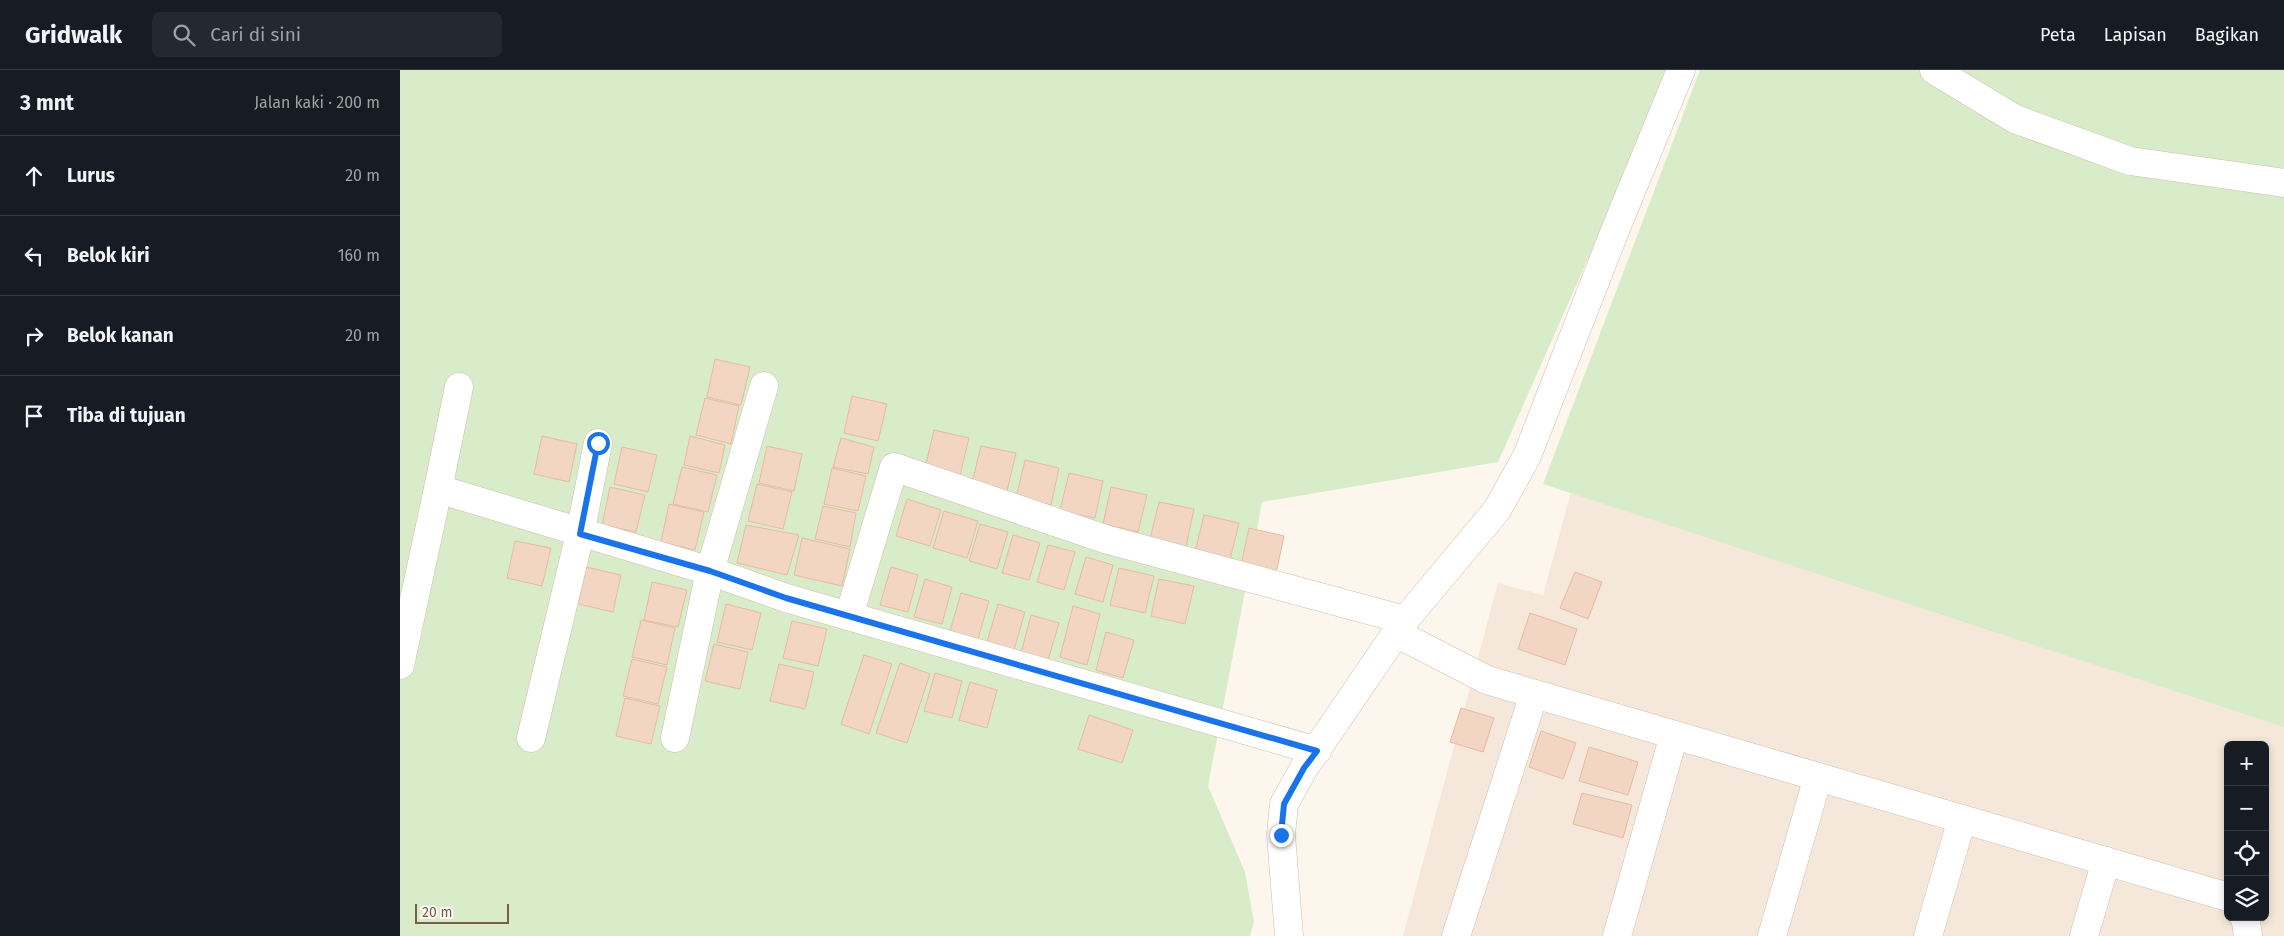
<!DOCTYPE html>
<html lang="id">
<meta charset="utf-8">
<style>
:root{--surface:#171b24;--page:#242831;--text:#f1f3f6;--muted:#9ea1a6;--line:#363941}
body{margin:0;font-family:"Fira Sans",sans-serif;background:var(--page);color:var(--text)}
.controls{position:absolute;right:15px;bottom:15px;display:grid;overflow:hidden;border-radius:8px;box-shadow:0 2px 8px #0003}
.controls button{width:45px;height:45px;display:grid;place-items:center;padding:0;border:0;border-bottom:1px solid var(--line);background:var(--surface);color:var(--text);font:25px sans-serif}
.scale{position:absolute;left:15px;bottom:12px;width:94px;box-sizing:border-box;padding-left:5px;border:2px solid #7a5c4d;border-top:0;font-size:14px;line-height:18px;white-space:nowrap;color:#7a5c4d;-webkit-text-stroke:4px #fffaf3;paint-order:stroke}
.stop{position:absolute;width:15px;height:15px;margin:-11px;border:4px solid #1a73e8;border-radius:50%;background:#fff}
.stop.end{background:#1a73e8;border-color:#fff;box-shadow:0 1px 5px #0008}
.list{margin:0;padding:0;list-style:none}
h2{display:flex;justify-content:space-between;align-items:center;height:65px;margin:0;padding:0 20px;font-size:21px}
h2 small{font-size:16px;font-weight:400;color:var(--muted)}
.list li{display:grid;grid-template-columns:32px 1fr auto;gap:15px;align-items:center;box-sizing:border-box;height:80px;padding:0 20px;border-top:1px solid var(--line)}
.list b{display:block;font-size:19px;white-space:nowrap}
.list em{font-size:16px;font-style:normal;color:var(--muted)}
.icon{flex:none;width:28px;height:28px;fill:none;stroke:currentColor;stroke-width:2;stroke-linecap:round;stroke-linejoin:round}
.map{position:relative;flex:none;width:1884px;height:866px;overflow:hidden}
header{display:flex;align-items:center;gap:30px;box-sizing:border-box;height:70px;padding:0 25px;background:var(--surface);border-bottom:1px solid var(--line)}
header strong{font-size:24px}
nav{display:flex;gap:28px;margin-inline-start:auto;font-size:18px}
.search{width:350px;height:45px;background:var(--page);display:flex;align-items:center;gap:12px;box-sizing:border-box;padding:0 18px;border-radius:8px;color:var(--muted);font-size:19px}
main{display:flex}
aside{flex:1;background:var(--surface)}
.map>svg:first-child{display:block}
.residential{fill:#f5e8da;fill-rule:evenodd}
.green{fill:#d8ecc9}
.building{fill:#f3d5c3;stroke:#e6bba3}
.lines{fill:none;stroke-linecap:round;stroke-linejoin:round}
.minor-casing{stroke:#d1beb0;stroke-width:29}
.minor{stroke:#fff;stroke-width:28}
.route{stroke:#1a73e8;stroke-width:6}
</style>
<header>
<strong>Gridwalk</strong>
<div class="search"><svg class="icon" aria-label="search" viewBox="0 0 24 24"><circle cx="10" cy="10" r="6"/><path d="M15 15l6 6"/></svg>Cari di sini</div>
<nav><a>Peta</a><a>Lapisan</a><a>Bagikan</a></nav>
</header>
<main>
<aside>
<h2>3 mnt<small>Jalan kaki · 200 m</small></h2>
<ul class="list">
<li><svg class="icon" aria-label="ahead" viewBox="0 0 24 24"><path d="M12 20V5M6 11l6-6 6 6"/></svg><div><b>Lurus</b></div><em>20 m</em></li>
<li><svg class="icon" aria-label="left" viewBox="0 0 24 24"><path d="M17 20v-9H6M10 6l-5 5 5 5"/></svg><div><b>Belok kiri</b></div><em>160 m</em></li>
<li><svg class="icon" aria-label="right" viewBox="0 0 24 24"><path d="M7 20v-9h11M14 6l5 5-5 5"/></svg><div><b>Belok kanan</b></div><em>20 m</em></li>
<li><svg class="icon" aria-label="arrive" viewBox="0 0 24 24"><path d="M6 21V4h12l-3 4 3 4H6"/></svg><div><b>Tiba di tujuan</b></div></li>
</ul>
</aside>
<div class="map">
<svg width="1884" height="866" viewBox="0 0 1884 866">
<rect width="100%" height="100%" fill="#fdf6ec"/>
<path class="residential" d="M1171,422L1884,487V866H1003L1098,513L1143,525ZM1828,675H1865V847H1828Z"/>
<g class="green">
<polygon points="0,0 1268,0 1249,51 1098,392 862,432 808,716 845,802 854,852 850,866 0,866"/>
<polygon points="1300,0 1884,0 1884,657 1143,414"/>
</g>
<g class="building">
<polygon points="315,289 350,297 341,335 307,327"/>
<polygon points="452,326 487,334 478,371 444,363"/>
<polygon points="305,328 339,336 331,374 296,365"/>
<polygon points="534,360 569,368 560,405 525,398"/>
<polygon points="142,366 177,374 169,412 134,404"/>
<polygon points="290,366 325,375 319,403 284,395"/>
<polygon points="441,368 474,377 468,404 433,397"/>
<polygon points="367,376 402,384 394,421 359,413"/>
<polygon points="581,376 616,383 607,421 572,413"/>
<polygon points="222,377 257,385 248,422 214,414"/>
<polygon points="625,390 659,398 651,435 616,428"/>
<polygon points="282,397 317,405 308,442 273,434"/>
<polygon points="432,398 466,406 458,441 424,434"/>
<polygon points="669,403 703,411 695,448 660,441"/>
<polygon points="357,414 392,422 383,459 348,451"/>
<polygon points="210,417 245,425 236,462 202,455"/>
<polygon points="711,417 747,425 738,462 703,454"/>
<polygon points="507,429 541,440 530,476 496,466"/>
<polygon points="759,432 794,439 786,477 750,469"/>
<polygon points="269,434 304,442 295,480 261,472"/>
<polygon points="423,436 456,443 450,477 415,469"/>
<polygon points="544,441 578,451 567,488 533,478"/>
<polygon points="804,445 839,453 830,490 795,482"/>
<polygon points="580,454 608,462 597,499 569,491"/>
<polygon points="346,455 399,465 387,505 337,493"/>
<polygon points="849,458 884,466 876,503 841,495"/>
<polygon points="613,465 640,473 629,510 602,503"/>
<polygon points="402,468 450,479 442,516 394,505"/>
<polygon points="115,471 151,478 142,516 107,508"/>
<polygon points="648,475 675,482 664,520 637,512"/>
<polygon points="686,487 713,495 703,532 675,524"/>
<polygon points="186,497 221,505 213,542 178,534"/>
<polygon points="491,497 518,505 508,542 480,535"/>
<polygon points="719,498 754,506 745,543 710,535"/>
<polygon points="1175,502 1202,512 1188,549 1160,538"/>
<polygon points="525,509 552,517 542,554 514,547"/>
<polygon points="759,509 794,516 785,554 751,546"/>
<polygon points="252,512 287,520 278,557 244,550"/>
<polygon points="561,523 589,531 578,569 550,561"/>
<polygon points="326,534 361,543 352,580 317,572"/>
<polygon points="598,534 625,542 614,580 587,572"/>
<polygon points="673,536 700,544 687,595 660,587"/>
<polygon points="1130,543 1177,559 1165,595 1118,579"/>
<polygon points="631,545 659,553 648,590 621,583"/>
<polygon points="241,550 275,558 267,595 232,587"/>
<polygon points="392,551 427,559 418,596 383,588"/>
<polygon points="706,562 734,570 723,608 696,600"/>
<polygon points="314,574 348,582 340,619 305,611"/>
<polygon points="464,585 492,594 469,664 441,654"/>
<polygon points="232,589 267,597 258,634 223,626"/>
<polygon points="500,593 530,604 507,673 476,663"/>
<polygon points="379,594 414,602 405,639 370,631"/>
<polygon points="535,603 562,611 552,648 524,641"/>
<polygon points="570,612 597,620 587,658 559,650"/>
<polygon points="225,628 260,636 251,674 216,666"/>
<polygon points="1061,638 1094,648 1083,682 1050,672"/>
<polygon points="689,645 733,660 722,693 678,679"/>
<polygon points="1141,661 1176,673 1163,709 1129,697"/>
<polygon points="1189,677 1238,692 1228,725 1179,711"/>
<polygon points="1182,723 1232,735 1223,768 1173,754"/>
</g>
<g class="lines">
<defs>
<g id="minor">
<polyline points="1534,0 1615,49 1730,91 1884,113"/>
<polyline points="59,317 38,419 310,501 386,528 917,681"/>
<polyline points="449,546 494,397 705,469 1005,550"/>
<polyline points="996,563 1087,610 1828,827"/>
<polyline points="0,595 38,419"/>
<polyline points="131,668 180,464 198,373"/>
<polyline points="275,668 310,501 364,316"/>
<polyline points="1844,847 1846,852 1848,866"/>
<polyline points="889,866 881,765 884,734 904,698 1005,550 1097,440 1127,386 1216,158 1281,0"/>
<polyline points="1056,866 1134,624"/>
<polyline points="1217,866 1274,665"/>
<polyline points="1372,866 1418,707"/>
<polyline points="1528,866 1562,749"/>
<polyline points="1684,866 1706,791"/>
</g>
</defs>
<use href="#minor" class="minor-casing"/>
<use href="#minor" class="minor"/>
</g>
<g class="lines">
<polyline class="route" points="198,373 180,464 310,501 386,528 917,681 904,698 884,734 881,765"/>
</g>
</svg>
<div class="controls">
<button>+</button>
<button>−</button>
<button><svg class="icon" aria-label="locate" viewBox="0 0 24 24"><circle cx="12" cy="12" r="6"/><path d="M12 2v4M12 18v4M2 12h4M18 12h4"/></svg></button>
<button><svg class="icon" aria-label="layers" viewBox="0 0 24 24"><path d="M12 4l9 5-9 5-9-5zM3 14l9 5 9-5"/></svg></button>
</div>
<div class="scale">20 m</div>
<div class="stop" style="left:198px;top:373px"></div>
<div class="stop end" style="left:881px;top:765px"></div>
</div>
</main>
